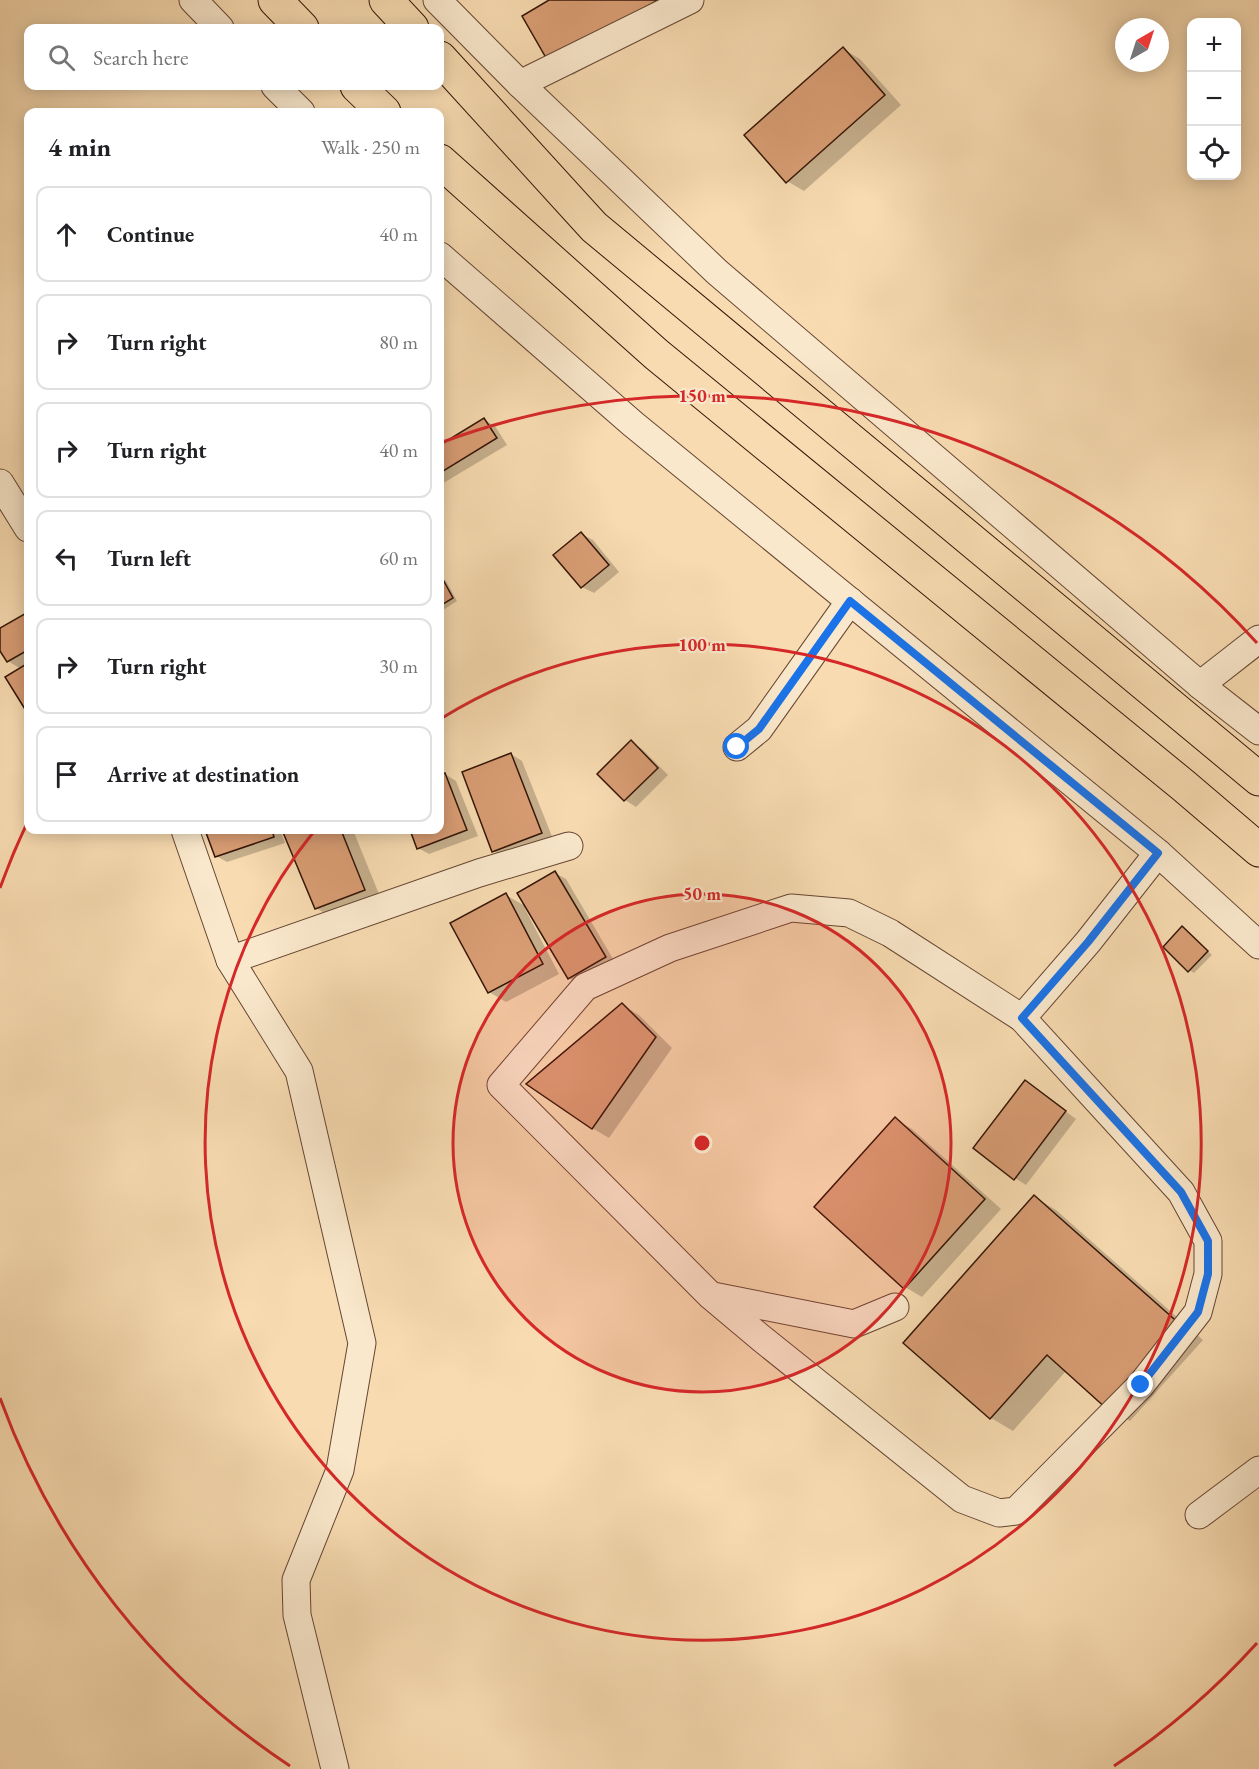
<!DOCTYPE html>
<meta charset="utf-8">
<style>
:root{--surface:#fff;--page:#f2f2f2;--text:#202124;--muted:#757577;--line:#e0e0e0}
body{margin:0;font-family:"EB Garamond",serif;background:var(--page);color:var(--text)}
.controls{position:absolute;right:18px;top:18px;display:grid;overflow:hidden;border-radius:12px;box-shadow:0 3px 15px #0003}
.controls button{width:54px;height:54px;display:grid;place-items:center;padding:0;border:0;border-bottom:2px solid var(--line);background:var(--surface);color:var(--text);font:30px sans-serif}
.compass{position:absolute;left:1115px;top:18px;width:54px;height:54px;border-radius:50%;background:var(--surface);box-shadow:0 3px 15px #0003;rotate:39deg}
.stop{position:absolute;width:18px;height:18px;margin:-14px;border:4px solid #1a73e8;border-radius:50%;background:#fff}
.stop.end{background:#1a73e8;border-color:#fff;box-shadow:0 2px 6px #0008}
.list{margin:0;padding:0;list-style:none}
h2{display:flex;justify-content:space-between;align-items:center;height:78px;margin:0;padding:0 24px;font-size:26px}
h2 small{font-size:20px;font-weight:400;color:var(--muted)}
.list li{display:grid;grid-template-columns:39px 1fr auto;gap:18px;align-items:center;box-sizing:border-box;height:96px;margin:0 12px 12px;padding:0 12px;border:2px solid var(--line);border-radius:12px}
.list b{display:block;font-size:22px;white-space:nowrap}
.list em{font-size:20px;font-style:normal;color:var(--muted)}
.icon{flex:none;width:33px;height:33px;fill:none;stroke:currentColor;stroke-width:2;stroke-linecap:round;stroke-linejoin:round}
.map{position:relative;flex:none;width:1259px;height:1769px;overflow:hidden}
.search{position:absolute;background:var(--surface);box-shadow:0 3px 15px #0003;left:24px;top:24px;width:420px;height:66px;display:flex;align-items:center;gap:15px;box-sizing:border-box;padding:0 21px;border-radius:12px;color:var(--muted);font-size:22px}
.panel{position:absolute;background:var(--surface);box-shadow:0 3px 15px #0003;left:24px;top:108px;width:420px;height:726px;border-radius:12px}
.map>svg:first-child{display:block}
.shadow{fill:#0003}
.building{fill:#d99d74;stroke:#341507;stroke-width:1.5}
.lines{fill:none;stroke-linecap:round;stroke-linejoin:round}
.street-casing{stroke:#654632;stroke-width:29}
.highway-casing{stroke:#341507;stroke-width:35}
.street{stroke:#fae8cc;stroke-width:27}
.highway{stroke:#f8dbb1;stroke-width:33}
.route{stroke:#1a73e8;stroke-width:8}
.ring{fill:none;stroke:#d62828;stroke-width:3}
.centre{fill:#d62828;stroke:#fae8cc;stroke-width:3}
.ring-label{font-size:18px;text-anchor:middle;font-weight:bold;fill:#d62828;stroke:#fae8cc;stroke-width:4.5;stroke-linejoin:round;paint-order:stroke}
</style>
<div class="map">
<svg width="1259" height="1769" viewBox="0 0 1259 1769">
<rect width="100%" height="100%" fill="#f8dbb1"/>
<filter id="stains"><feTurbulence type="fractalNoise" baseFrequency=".00333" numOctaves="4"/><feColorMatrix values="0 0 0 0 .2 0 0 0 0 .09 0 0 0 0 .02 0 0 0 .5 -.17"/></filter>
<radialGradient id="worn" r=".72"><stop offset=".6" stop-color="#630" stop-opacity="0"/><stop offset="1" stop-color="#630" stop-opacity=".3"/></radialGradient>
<g class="shadow">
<polygon points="552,0 702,0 573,75 551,62"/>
<polygon points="843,49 860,59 901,105 804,191 787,181"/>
<polygon points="484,420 495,426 507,445 440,485 440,446"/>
<polygon points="581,534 593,540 619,572 594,593 582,587 555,555"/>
<polygon points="441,578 446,581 457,601 440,612"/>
<polygon points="28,613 28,712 7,678 21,669 8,661 0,647 0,629"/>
<polygon points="631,742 642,749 668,775 636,807 625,800 599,774"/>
<polygon points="511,754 522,761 553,839 505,857 493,851"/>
<polygon points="445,774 456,781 478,836 429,854 418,848 411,830 440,830 440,776"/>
<polygon points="207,830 280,830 285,843 227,862 216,856"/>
<polygon points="284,830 353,830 381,899 333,918 316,908"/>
<polygon points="555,873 566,879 616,964 580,984 569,978"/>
<polygon points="506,895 527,907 525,909 559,974 506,1002 489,992"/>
<polygon points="1183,928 1212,955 1194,973 1189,970"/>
<polygon points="622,1005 639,1015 672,1048 609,1138 592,1128"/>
<polygon points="1025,1082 1076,1119 1026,1185 1015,1178"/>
<polygon points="895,1119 912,1129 1001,1209 922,1297 905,1287"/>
<polygon points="1034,1197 1056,1210 1203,1340 1130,1421 1108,1408 1066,1371 1013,1431 991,1418 905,1343"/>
</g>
<g class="building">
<polygon points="549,0 658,0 549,63 522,16"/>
<polygon points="843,47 885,95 786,183 744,135"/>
<polygon points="484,418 497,438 440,473 440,445"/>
<polygon points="581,532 609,565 581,588 553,555"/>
<polygon points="441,576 453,598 440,606 440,577"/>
<polygon points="28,612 28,650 7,662 0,651 0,628"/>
<polygon points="28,663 28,714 5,677"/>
<polygon points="631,740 658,768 624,801 597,774"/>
<polygon points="511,753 542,833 492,852 462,772"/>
<polygon points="445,773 467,830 417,849 410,830 440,830 440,775"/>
<polygon points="205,830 272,830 274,837 215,857"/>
<polygon points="282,830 341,830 365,890 315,909"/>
<polygon points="555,871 606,957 568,979 517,893"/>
<polygon points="506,893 543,964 488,993 450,923"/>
<polygon points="1182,926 1208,951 1188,972 1163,947"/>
<polygon points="622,1003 656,1037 592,1129 526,1084"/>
<polygon points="1025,1080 1066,1111 1014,1180 973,1148"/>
<polygon points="895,1117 985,1199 904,1289 814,1207"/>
<polygon points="1034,1195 1182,1326 1108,1410 1047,1355 990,1419 903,1343"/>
</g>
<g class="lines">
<defs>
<g id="street">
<polyline points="193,0 220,28"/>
<polyline points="437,0 520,84 717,272 1200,685 1259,731"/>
<polyline points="520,84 690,0"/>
<polyline points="275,86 301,112"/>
<polyline points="440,256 633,424 1158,853 1259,945"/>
<polyline points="0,483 28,528"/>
<polyline points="1200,685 1259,639"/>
<polyline points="737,747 759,729 850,601"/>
<polyline points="185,830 230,960 299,1071 362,1343 340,1470 296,1580 297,1615 335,1769"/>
<polygon points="791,908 849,913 890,933 1022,1018 1181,1192 1208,1241 1208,1274 1198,1312 1141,1385 1016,1511 999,1513 962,1499 761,1338 711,1296 501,1085 585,987 670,948"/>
<polyline points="230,960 479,873 569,846"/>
<polyline points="1022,1018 1088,942 1158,853"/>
<polyline points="713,1296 854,1324 895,1307"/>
<polyline points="1199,1515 1259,1470"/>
</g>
<g id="highway">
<polyline points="275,0 302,28"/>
<polyline points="386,0 412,28"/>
<polyline points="440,58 594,227 1259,779"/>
<polyline points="357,86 384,112"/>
<polyline points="440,161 656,354 1184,786 1259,850"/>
</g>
</defs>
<use href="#street" class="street-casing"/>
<use href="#highway" class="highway-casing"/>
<use href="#street" class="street"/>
<use href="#highway" class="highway"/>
</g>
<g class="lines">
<polyline class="route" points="737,747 759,729 850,601 1158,853 1088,942 1022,1018 1181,1192 1208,1241 1208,1274 1198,1312 1141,1385"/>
</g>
<circle cx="702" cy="1143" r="249" fill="#d62828" fill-opacity=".12"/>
<g class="ring">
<circle cx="702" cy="1143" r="249"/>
<path d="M442 718A498 498 0 1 1 315 830"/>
<path d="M1257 1643A747 747 0 0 1 1114 1766M290 1766A747 747 0 0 1 0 1398M0 888A747 747 0 0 1 28 821M440 443A747 747 0 0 1 1257 643"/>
</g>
<circle cx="702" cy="1143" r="9" class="centre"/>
<g class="ring-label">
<text x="702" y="402">150 m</text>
<text x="702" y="651">100 m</text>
<text x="702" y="900">50 m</text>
</g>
<rect width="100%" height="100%" filter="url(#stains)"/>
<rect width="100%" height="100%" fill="url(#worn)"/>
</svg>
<div class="controls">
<button>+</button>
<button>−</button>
<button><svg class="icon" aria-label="locate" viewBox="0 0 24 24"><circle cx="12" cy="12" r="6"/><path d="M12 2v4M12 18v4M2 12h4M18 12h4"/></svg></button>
</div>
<svg class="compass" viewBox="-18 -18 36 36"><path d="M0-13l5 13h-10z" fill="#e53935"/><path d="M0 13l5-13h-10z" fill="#757577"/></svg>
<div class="stop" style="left:737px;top:747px"></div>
<div class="stop end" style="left:1141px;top:1385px"></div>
<div class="search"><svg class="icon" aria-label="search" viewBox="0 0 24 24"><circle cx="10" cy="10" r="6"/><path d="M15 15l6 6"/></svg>Search here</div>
<section class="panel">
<h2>4 min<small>Walk · 250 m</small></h2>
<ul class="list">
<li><svg class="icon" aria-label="ahead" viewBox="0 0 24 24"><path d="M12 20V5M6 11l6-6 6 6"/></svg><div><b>Continue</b></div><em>40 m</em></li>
<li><svg class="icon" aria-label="right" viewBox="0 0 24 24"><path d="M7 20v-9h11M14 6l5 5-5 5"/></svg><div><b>Turn right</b></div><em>80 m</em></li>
<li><svg class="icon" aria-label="right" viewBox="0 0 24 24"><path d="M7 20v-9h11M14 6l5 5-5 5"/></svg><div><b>Turn right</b></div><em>40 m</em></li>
<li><svg class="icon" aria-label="left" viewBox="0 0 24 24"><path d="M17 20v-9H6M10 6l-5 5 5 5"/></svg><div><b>Turn left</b></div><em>60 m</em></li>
<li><svg class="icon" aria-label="right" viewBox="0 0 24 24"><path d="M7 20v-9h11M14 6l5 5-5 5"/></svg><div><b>Turn right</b></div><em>30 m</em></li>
<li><svg class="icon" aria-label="arrive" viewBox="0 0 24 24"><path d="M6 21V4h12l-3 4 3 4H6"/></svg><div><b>Arrive at destination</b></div></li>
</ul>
</section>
</div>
